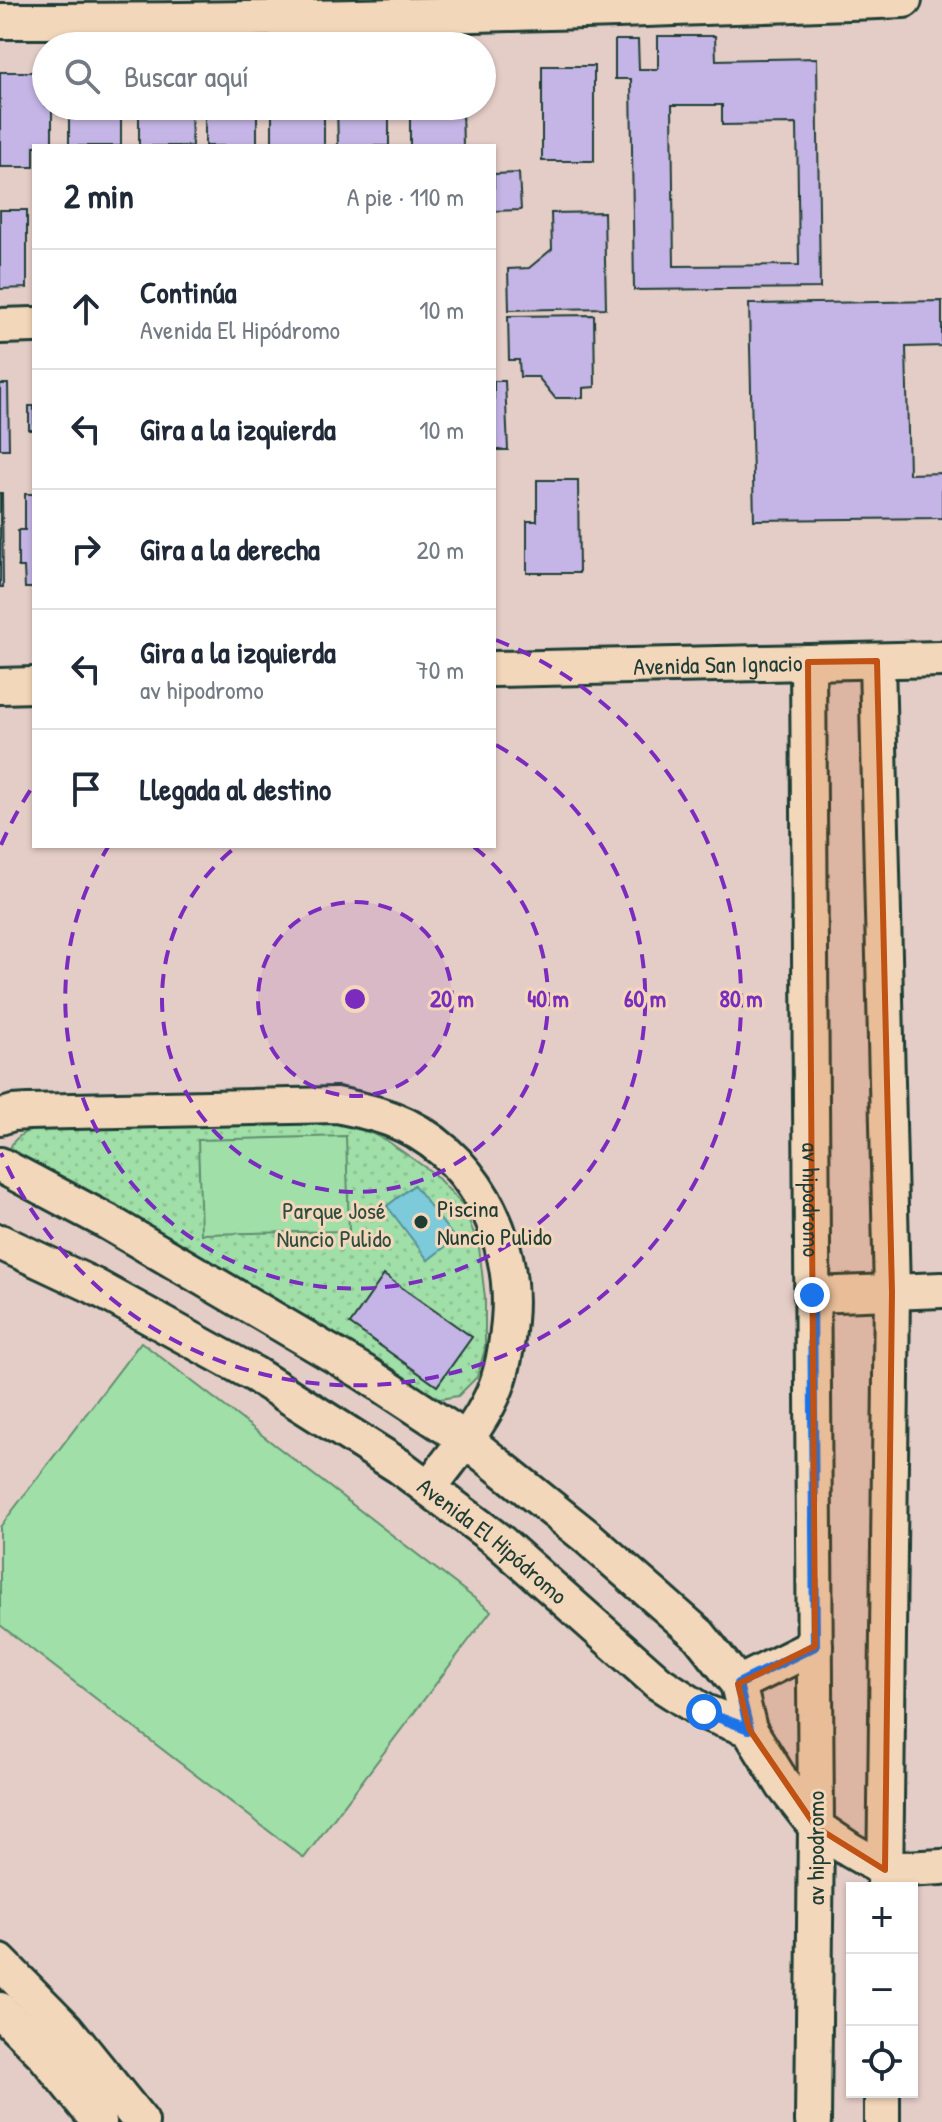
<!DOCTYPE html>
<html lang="es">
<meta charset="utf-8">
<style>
:root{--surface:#fff;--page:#f6f6f7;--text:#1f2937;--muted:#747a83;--line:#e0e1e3}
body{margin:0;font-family:"Patrick Hand",sans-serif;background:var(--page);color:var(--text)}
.controls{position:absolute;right:24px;bottom:24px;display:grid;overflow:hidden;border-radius:0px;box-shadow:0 2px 6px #0004}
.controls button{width:72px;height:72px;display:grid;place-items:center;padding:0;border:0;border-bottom:2px solid var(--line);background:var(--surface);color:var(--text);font:40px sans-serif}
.stop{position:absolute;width:24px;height:24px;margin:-18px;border:6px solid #1a73e8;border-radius:50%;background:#fff}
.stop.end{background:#1a73e8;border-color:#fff;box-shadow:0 2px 8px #0008}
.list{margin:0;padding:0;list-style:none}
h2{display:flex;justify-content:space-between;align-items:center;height:104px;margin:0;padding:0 32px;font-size:34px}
h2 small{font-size:26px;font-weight:400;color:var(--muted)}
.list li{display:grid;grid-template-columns:52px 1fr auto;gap:24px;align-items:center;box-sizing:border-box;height:120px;padding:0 32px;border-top:2px solid var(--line)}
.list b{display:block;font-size:30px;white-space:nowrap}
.list p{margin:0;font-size:26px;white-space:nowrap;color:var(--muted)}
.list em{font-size:26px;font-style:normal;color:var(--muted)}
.icon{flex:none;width:44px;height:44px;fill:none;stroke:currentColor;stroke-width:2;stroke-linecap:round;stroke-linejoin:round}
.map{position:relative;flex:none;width:942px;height:2122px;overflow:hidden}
.search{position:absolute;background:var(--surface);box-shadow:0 2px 6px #0004;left:32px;top:32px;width:464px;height:88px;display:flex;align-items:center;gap:20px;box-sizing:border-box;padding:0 28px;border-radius:44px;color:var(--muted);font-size:30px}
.panel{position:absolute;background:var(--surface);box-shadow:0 2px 6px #0004;left:32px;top:144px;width:464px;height:704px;border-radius:0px}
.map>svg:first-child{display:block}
.grass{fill:url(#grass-dots);stroke:#608e6e;stroke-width:2}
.garden{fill:#a0dfa8;stroke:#608e6e;stroke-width:2}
.water{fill:#7ccada;stroke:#579298;stroke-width:2}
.building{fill:#c5b5e6;stroke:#1f3d34;stroke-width:2;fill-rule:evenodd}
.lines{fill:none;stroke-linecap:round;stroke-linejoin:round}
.street-casing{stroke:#1f3d34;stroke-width:40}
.street{stroke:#f3d7ba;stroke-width:34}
.route{stroke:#1a73e8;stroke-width:10}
.marked{fill:#c05314;fill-opacity:0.2;stroke:#c05314;stroke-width:6;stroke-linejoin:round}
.ring{fill:none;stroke:#7b2cbf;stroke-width:4;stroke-dasharray:14 10}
.poi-dot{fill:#1f3d34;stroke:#f3d7ba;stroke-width:3}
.labels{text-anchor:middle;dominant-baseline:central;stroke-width:6;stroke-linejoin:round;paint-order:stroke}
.street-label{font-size:24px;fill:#1f3d34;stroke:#f3d7ba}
.poi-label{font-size:24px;fill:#1f3d34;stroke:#f3d7ba;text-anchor:start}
.park-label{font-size:24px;fill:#2c4d40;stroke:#f3d7ba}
.centre{fill:#7b2cbf;stroke:#f3d7ba;stroke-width:4}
.ring-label{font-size:24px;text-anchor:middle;font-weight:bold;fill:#7b2cbf;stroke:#f3d7ba;stroke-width:6;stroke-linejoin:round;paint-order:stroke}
</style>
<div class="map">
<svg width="942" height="2122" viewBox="0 0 942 2122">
<defs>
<pattern id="grass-dots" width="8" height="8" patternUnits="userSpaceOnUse" patternTransform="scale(2)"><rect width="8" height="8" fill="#a0dfa8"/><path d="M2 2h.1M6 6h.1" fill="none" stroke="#89c091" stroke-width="1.8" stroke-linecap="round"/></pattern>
</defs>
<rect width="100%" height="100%" fill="#e5cdc7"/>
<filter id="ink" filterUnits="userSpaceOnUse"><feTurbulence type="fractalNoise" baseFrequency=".0125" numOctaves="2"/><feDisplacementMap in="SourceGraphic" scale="16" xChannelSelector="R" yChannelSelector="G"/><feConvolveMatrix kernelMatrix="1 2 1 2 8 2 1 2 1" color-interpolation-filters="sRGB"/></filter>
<g filter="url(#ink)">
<path class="grass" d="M202,1117L347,1122L386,1140L433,1173L463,1205L479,1247L485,1298V1349L477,1377L458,1396L434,1400L8,1160C8,1141 19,1136 34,1127Z"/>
<g class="garden">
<polygon points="346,1136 349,1231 201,1234 198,1140"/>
<polygon points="141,1342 491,1611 304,1858 0,1625 0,1527"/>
</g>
<polygon class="water" points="414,1185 455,1239 428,1260 387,1206"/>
<g class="building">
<path d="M658,36H715L716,60L817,58L820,288L634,290L631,79H615V40H638L639,69H658ZM672,105H722V125L797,124L799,265L674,266Z"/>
<rect x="542" y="66" width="52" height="95"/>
<polygon points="0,72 46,72 46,106 52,106 52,146 34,146 34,167 0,167"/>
<rect x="69" y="106" width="52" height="40"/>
<polygon points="139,106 191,106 192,146 139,146"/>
<rect x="205" y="106" width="52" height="40"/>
<rect x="272" y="106" width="52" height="40"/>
<polygon points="337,106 389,106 389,146 338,146"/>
<polygon points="410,106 462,106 463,146 410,146"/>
<polygon points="519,173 521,210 494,211 494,174"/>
<polygon points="0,210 27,210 27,288 0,289"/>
<polygon points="604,212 606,308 509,310 508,269 529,268 552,249 551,213"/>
<polygon points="942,301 942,346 906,347 909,474 942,473 942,518 754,520 749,304"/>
<polygon points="594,315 595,387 583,388 583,398 555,398 538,377 520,377 519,360 509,360 508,316"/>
<polygon points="494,381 505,381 508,450 494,450"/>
<polygon points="0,384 8,384 9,449 0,449"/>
<rect x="29" y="406" width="5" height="24"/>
<polygon points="537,480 578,480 579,573 527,573 527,521 537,521"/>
<polygon points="0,493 2,493 3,587 0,587"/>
<polygon points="25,494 34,494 34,588 25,588 24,567 18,567 18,530 25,530"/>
<polygon points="384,1275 472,1337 437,1386 350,1324"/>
</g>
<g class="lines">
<defs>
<g id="street">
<path d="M0,21C302,21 603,11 904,0"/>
<polyline points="0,326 34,325"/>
<polyline points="877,661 892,1292 885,1888"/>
<path id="s1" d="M808,662L816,1827L813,2122"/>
<path id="s2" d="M494,669L942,659"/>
<polyline points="0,686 34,685"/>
<path d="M0,1117L13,1113L28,1112L337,1105C355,1109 373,1112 391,1119C472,1150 517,1237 509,1321C507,1343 504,1366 496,1387C482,1424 452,1456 429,1488"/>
<polyline points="0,1165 106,1221 363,1372 465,1439 586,1536 699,1635 738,1684 749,1729"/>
<path id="s3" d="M0,1242L94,1286L254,1374L399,1466L500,1542L659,1683L704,1712L749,1729L784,1786L816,1827L850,1850L885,1870L942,1867"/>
<polyline points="812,1295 942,1290"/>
<polyline points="738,1684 815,1646"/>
<polyline points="0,1962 66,2029 141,2122"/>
<polyline points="0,2010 43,2053 99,2122"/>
<polyline points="882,2122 882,2092"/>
</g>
</defs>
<use href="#street" class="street-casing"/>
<use href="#street" class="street"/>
</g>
</g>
<g class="lines" filter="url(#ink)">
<polyline class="route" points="704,1712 749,1729 738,1684 815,1646 812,1295"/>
</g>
<path class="marked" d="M877,661L892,1292L885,1870L816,1827L749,1729L738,1684L815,1646L808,662Z"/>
<circle cx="355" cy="999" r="97" fill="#7b2cbf" fill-opacity=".12"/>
<g class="ring">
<circle cx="355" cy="999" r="97"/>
<path d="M474 847A193 193 0 1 1 236 847"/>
<path d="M496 745A290 290 0 1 1 108 847"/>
<path d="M1 845A386 386 0 0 1 33 786M496 640A386 386 0 1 1 1 1153"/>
</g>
<circle class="poi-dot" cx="421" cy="1222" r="8"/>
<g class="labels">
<g class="street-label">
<text stroke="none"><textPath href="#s2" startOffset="224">Avenida San Ignacio</textPath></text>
<text stroke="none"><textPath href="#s1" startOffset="538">av hipodromo</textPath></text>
<text stroke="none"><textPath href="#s3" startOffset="578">Avenida El Hipódromo</textPath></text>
<text transform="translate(815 1848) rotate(-90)">av hipodromo</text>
</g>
<g class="poi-label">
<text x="437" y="1208">Piscina<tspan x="437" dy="28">Nuncio Pulido</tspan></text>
</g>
<g class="park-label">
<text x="334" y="1210">Parque José<tspan x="334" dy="28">Nuncio Pulido</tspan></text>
</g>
</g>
<circle cx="355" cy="999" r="12" class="centre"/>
<g class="ring-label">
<text x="452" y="1007">20 m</text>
<text x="548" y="1007">40 m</text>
<text x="645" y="1007">60 m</text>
<text x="741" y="1007">80 m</text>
</g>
</svg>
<div class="controls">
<button>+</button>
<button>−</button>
<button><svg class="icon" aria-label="locate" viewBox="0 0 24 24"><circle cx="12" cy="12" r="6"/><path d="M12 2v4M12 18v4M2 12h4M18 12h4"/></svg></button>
</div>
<div class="stop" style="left:704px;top:1712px"></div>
<div class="stop end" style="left:812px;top:1295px"></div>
<div class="search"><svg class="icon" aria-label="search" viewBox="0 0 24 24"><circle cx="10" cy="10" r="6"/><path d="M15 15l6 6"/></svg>Buscar aquí</div>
<section class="panel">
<h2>2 min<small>A pie · 110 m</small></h2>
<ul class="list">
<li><svg class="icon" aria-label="ahead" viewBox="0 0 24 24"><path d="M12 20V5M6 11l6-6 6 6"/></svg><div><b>Continúa</b><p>Avenida El Hipódromo</p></div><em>10 m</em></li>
<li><svg class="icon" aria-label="left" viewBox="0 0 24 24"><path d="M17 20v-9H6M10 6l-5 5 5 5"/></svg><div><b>Gira a la izquierda</b></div><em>10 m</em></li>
<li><svg class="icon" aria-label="right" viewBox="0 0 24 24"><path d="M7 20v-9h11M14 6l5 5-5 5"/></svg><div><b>Gira a la derecha</b></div><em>20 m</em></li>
<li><svg class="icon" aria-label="left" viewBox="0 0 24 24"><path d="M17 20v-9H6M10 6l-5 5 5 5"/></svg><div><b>Gira a la izquierda</b><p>av hipodromo</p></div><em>70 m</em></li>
<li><svg class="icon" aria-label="arrive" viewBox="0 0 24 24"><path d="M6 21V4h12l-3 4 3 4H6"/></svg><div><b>Llegada al destino</b></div></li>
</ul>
</section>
</div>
